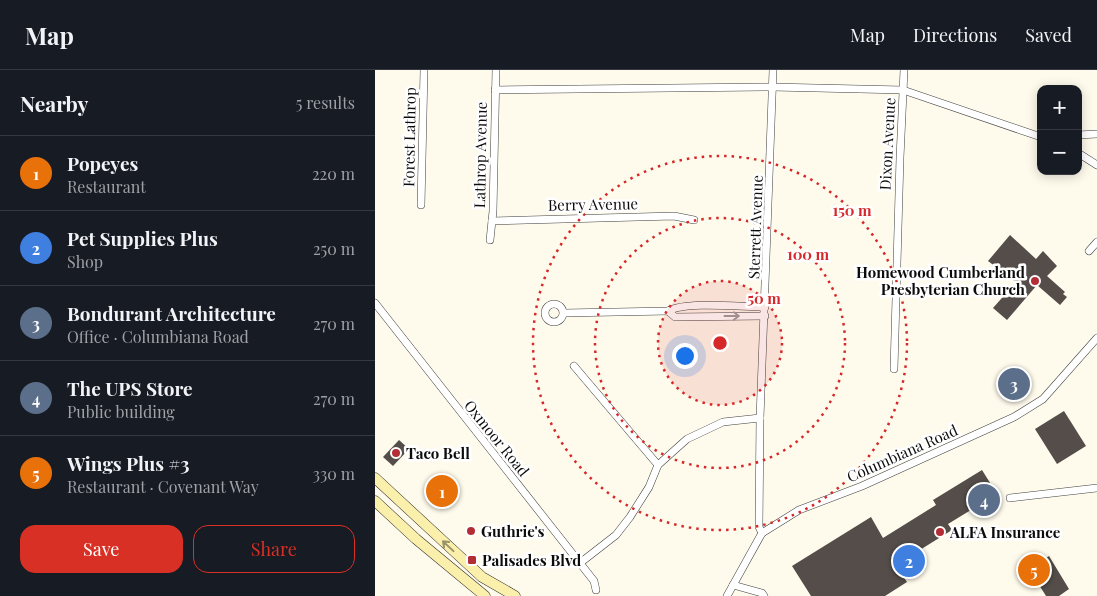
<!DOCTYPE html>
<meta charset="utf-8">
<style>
:root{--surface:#171b24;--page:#242831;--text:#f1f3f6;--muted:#9ea1a6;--line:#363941;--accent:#d93025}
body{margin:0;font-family:"Playfair Display",serif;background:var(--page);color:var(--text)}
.controls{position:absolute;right:15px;top:15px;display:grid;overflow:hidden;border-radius:10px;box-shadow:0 2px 12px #0003}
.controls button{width:45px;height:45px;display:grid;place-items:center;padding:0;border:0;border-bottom:1px solid var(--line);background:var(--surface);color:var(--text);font:25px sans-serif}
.you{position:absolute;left:309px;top:285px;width:18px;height:18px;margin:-12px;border:4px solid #fff;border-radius:50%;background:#1a73e8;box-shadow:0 0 0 8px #1a73e833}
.badge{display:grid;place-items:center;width:32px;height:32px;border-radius:50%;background:var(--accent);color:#fff;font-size:16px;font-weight:700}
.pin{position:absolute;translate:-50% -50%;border:2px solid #fff;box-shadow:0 1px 5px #0006}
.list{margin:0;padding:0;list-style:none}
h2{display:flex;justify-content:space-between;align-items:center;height:65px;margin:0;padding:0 20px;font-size:21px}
h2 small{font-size:16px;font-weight:400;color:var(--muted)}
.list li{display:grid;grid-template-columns:32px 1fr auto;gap:15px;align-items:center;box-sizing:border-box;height:75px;padding:0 20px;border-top:1px solid var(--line)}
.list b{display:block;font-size:19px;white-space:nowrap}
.list p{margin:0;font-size:16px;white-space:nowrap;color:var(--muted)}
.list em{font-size:16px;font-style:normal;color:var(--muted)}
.actions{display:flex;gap:10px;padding:15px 20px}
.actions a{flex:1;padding:11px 0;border:1px solid var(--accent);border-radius:15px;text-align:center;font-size:18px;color:var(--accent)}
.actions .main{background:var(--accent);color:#fff}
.map{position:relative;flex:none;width:722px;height:526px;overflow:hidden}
header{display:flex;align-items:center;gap:30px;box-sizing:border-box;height:70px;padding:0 25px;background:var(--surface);border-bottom:1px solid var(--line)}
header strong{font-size:24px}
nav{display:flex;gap:28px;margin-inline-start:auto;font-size:18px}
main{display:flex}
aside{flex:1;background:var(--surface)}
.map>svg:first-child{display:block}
.building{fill:#544d49}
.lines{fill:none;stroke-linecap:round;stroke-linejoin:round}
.minor-casing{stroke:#3f3f3f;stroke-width:8}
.secondary-casing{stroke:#2e2e2e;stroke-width:11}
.minor{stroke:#fff;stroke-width:7}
.secondary{stroke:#faefab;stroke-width:10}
.oneway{stroke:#9e9e9e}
.oneway2{stroke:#9b946b}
.ring{fill:none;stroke:#d62828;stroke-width:2.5;stroke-dasharray:2.5 5}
.poi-dot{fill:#b22d36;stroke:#fff;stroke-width:2}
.labels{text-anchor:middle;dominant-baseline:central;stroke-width:5;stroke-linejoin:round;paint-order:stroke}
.street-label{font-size:15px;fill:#0c0c0c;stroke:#fff}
.poi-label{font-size:15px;font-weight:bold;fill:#0c0c0c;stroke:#fff;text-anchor:start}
.centre{fill:#d62828;stroke:#fff;stroke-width:2.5}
.ring-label{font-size:15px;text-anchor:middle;font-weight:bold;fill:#d62828;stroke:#fff;stroke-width:5;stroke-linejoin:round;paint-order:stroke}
</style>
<header>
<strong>Map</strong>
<nav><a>Map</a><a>Directions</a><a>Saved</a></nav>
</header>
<main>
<aside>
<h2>Nearby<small>5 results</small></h2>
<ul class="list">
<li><span class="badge" style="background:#e8710a">1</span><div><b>Popeyes</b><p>Restaurant</p></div><em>220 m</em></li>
<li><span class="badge" style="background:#3f7fe0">2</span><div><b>Pet Supplies Plus</b><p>Shop</p></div><em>250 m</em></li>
<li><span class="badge" style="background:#5c6f8a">3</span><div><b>Bondurant Architecture</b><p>Office · Columbiana Road</p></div><em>270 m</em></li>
<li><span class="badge" style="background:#5c6f8a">4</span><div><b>The UPS Store</b><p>Public building</p></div><em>270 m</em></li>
<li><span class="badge" style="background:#e8710a">5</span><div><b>Wings Plus #3</b><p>Restaurant · Covenant Way</p></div><em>330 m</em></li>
</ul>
<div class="actions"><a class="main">Save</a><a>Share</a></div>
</aside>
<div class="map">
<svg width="722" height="526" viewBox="0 0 722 526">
<rect width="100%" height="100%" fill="#fefaec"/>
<g class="building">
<polygon points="635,165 661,189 668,181 682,196 672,206 690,222 688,224 692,227 685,235 662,215 632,250 618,238 641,212 613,191"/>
<polygon points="647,301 654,312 631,327 624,317"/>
<polygon points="689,341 711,376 682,394 660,359"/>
<polygon points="24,370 34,379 18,396 8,387"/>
<polygon points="607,400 622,424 573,454 577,460 540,483 545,491 526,503 532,512 510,526 436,526 417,496 496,447 508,468 561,435 558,430"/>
<polygon points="71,407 81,417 63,435 53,426"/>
<polygon points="674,486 694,519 684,526 671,526 654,499"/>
</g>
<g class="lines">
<defs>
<g id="minor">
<polyline points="120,20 398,17 528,20 666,67"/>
<polyline points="703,65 722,64"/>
<polyline points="703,83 722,95"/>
<polyline points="46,135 49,0"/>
<polyline points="117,151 299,146 319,150"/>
<polyline points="115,170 118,141 121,0"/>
<polyline points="714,181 722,172"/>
<polyline points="0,233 219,511 221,520"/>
<circle cx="179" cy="243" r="9"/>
<polyline points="293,241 300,247 390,246"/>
<path d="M189,243L293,241C312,231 366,237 390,237"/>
<polyline points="199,296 283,395"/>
<polyline points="519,299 525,88 529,0"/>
<polyline points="635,428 722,418"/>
<polyline points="387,463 384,457 385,348 398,0"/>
<polyline points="205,493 241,465 255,447 274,417 283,395 312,369 348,352 385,348"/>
<polyline points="358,515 387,523 389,526"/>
<polyline points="352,526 387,463 424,440 487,416 639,347 668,329 722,268"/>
</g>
<g id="secondary">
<polyline points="0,408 107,507 140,526"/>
<polyline points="0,431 41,469 110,526"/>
</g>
</defs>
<use href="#minor" class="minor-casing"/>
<use href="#secondary" class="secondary-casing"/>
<use href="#minor" class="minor"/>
<use href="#secondary" class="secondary"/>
</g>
<defs><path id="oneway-shaft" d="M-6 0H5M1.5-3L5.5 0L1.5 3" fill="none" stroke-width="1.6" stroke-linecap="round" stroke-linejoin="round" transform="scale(1.25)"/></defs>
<use class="oneway" href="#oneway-shaft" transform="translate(357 246)"/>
<use class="oneway2" href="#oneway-shaft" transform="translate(73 476) rotate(-137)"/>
<circle cx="345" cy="273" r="62" fill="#d62828" fill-opacity=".12"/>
<g class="ring">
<circle cx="345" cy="273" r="62"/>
<circle cx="345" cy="273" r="125"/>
<circle cx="345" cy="273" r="187"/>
</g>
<g class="poi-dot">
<circle cx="660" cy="211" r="5"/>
<circle cx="21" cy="383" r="5"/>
<circle cx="96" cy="461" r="5"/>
<circle cx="565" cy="462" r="5"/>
<rect x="92" y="485" width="10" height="10" rx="2.5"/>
</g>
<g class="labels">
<g class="street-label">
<text transform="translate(34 67) rotate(-89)">Forest Lathrop</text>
<text transform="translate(512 74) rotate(-87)">Dixon Avenue</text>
<text transform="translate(105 85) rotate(-89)">Lathrop Avenue</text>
<text transform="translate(218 134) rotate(-1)">Berry Avenue</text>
<text transform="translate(380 157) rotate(-88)">Sterrett Avenue</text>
<text transform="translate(122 368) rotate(51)">Oxmoor Road</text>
<text transform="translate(527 383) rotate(-24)">Columbiana Road</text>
</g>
<g class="poi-label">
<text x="650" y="202" text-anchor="end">Homewood Cumberland<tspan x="650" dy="17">Presbyterian Church</tspan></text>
<text x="31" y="383">Taco Bell</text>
<text x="106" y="461">Guthrie's</text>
<text x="575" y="462">ALFA Insurance</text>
<text x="107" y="490">Palisades Blvd</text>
</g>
</g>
<circle cx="345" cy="273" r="8" class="centre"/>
<g class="ring-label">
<text x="477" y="146">150 m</text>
<text x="433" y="190">100 m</text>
<text x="389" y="234">50 m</text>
</g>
</svg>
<div class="controls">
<button>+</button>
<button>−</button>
</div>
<div class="you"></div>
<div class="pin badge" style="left:67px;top:421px;background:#e8710a">1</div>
<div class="pin badge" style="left:534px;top:491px;background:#3f7fe0">2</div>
<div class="pin badge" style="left:639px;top:314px;background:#5c6f8a">3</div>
<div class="pin badge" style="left:609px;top:430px;background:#5c6f8a">4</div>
<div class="pin badge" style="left:659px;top:500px;background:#e8710a">5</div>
</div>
</main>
